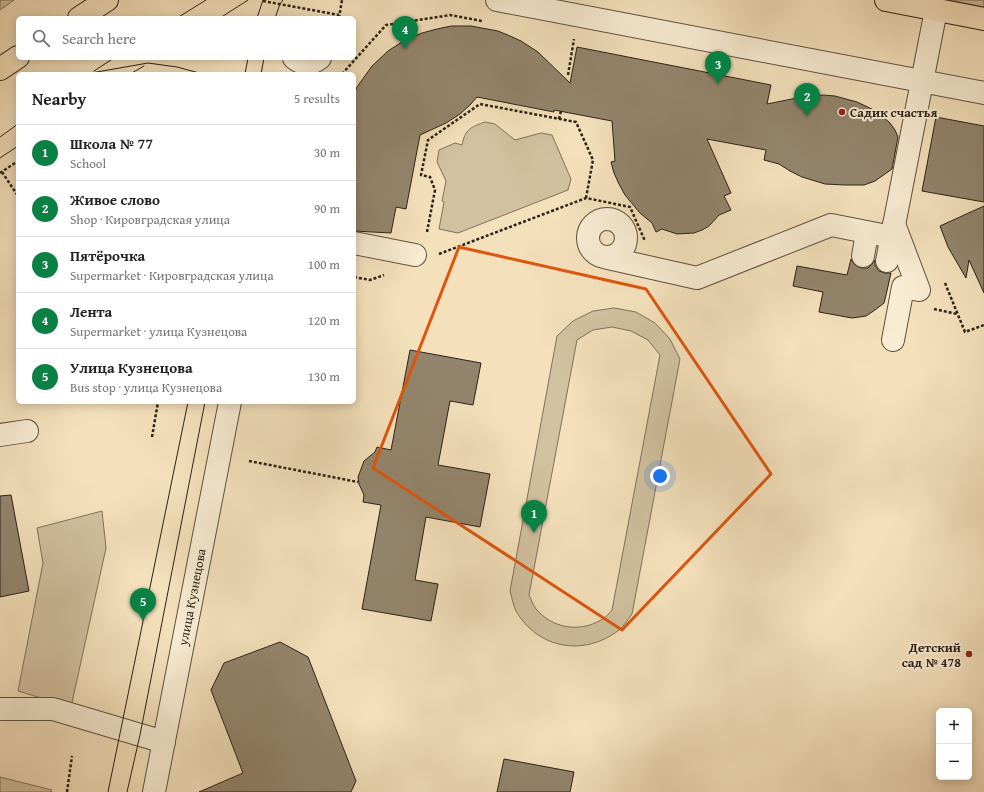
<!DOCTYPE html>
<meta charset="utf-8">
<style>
:root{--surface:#fff;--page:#f2f2f2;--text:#222;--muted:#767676;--line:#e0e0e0;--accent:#0b8043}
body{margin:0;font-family:"Gentium Book Plus",serif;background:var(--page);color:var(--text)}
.controls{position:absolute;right:12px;bottom:12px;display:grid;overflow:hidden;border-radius:6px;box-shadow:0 2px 10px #0003}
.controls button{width:36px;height:36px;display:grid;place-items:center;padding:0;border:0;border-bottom:1px solid var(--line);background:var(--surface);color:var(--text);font:20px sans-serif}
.you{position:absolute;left:660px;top:476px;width:14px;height:14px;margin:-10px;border:3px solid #fff;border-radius:50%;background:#1a73e8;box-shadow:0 0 0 6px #1a73e833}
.badge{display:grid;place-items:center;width:26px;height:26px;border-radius:50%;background:var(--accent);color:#fff;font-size:13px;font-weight:700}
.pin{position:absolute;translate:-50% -33px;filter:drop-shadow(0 1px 2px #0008)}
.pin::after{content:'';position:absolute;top:21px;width:14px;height:12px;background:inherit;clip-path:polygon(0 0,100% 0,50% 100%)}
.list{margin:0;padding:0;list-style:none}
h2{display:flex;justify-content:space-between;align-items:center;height:52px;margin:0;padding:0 16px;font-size:17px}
h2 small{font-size:13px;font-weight:400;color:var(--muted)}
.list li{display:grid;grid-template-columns:26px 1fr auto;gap:12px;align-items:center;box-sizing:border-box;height:56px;padding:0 16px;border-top:1px solid var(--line)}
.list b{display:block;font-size:15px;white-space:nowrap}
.list p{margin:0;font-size:13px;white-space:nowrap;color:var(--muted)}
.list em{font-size:13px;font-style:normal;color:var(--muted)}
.icon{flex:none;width:22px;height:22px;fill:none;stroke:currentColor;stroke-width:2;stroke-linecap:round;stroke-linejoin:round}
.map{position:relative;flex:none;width:984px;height:792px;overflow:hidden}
.search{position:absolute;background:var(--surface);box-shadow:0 2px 10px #0003;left:16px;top:16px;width:340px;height:44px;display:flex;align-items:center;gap:10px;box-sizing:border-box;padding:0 14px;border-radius:6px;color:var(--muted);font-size:15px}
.panel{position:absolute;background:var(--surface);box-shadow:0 2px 10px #0003;left:16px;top:72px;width:340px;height:332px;border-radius:6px}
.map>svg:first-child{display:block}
.green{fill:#d2c1a0;stroke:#7e725c;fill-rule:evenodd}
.building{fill:#93856d;stroke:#2a2218}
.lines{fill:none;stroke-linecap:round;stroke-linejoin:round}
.minor-casing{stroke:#5c5241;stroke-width:24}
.major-casing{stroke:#2a2218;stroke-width:24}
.path{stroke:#2a2218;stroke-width:2.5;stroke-dasharray:3 2;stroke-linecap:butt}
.minor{stroke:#f8ecd3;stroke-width:22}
.major{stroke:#f4e1bc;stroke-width:22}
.tram{stroke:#2a2218;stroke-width:1}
.marked{fill:none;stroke:#de560d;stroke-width:3;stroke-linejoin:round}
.poi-dot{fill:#8f2418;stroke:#f8ecd3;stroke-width:1.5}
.labels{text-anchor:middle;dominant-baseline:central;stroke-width:4;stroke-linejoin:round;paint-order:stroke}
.poi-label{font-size:13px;font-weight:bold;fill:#2a2218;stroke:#f8ecd3;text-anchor:start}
.street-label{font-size:13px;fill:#2a2218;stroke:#f8ecd3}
</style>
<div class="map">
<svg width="984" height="792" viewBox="0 0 984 792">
<rect width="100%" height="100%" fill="#f4e1bc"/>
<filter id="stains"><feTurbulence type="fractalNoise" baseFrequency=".005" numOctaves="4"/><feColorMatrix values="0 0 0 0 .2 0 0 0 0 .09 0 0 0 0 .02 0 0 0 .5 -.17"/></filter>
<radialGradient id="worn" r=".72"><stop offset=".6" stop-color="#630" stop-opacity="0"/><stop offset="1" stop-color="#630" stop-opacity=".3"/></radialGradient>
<g class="green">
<polygon points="0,0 14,0 0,10"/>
<polygon points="949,0 984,0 984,7"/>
<path d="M485,122L495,124L515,140L541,133L552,135L571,179L568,190L458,233L439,229L444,202L442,201L446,181L437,162L439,150L455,143L462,145C465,129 471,127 485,122Z"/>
<path d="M614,308L636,312L655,323L670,339L680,359L632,614C628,619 624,626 619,630C584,657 538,649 516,611C513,605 512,598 510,591L557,336L573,321L593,311ZM612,327L631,331L648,340L660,355L612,610C609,614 605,618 601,620C579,633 552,628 536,609C533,605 531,599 529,595L577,340L593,330Z"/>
<polygon points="102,511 106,548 71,707 18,691 43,563 37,528"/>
<polygon points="0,777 52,790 51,792 0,792"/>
</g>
<g class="building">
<polygon points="451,26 471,26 498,31 510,36 521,41 538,52 570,83 577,47 771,85 767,104 807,96 824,95 835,96 857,102 876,111 890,123 895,130 898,137 892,169 875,181 864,185 845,185 825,184 802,177 790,171 779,164 764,160 766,150 707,139 731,193 724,196 731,210 719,215 709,226 702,230 694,233 677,234 662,229 656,232 652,223 640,213 625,195 619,184 614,173 611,162 615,161 612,121 554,110 554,112 477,97 470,105 460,114 446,123 420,135 406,209 396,207 391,233 354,231 354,94 357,87 372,66 388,51 405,40 422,33 437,29"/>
<polygon points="936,117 984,126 984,202 922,191"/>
<polygon points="984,206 984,293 969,260 966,278 948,247 940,226"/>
<polygon points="851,259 855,265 861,268 868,268 872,264 875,260 875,265 879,271 885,273 891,273 886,295 884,303 875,310 866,316 852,318 819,312 823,292 793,286 797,266 847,275"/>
<polygon points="410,350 481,363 473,405 450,401 438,465 490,474 480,527 426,517 415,580 438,584 431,621 362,609 381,505 363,502 364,495 359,484 358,477 364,461 370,456 375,452 377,447 391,450"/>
<polygon points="11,495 29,591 0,597 0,496"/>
<polygon points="280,642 308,657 356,781 351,792 199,792 243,773 211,690 224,663"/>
<polygon points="504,759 574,772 570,792 497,792"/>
</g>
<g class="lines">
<defs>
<g id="minor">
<polyline points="497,0 984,93"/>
<path d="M294,58C303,65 311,65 320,58"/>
<circle cx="607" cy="238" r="19"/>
<polyline points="354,243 415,255"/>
<polyline points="863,256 867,233"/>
<polyline points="608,258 697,278 831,225 892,237"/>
<polyline points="887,261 936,10"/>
<polyline points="893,340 903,287 919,290 894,224"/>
<polyline points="0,435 27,431"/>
<polyline points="0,709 53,709 164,742"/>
<polyline points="154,792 230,402"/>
</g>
<g id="major">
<polyline points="886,0 984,19"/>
<polyline points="79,18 107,0"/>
<polyline points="0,69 18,57"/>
</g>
</defs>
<use href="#minor" class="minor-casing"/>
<use href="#major" class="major-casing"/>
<g class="path">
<polyline points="263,1 339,15"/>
<polyline points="339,18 342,0"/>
<polyline points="342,74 386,25 450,15 482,21"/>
<polyline points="568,75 574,39"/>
<polyline points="559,119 561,111"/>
<polyline points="2,172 18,196"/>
<polyline points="0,173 18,161"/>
<polyline points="427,232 435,190 430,177 421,175 428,140 480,104 576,122 593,160 586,198"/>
<polyline points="439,254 586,198 630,207 645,241"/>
<polyline points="354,277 370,280 384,275"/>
<polyline points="945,283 965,332 984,325"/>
<polyline points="934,309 957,314"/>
<polyline points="152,437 158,402"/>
<polyline points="249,461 358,482"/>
<polyline points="67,792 72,756"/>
</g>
<use href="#minor" class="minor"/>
<use href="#major" class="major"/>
<g class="tram">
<polyline points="177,18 206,0"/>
<polyline points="220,18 248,0"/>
<polyline points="257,18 263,0"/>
<polyline points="275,18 280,4 283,0"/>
<polyline points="94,71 114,58"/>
<polyline points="91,73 148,63 177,67 203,74"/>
<polyline points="130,74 144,66"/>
<polyline points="245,74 248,58"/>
<polyline points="261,74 264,58"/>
<polyline points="0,137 18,124"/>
<polyline points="0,158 18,146"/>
<polyline points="108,792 188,402"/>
<polyline points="127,792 140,735 205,402"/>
</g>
</g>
<path class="marked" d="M459,247L646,289L771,474L622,630L373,468Z"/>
<g class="poi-dot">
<circle cx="842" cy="112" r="4"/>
<circle cx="969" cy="654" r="4"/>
</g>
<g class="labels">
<g class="poi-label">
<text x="850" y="112">Садик счастья</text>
<text x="961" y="647" text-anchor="end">Детский<tspan x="961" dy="15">сад № 478</tspan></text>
</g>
<g class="street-label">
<text transform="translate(192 597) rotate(-79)">улица Кузнецова</text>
</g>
</g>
<rect width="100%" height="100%" filter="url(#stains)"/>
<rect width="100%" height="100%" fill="url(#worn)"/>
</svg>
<div class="controls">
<button>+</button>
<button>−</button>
</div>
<div class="you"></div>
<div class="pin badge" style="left:534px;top:533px">1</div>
<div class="pin badge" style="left:807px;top:116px">2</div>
<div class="pin badge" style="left:718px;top:84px">3</div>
<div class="pin badge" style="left:405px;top:49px">4</div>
<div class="pin badge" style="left:143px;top:621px">5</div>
<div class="search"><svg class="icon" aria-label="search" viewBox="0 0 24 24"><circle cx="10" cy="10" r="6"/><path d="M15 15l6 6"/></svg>Search here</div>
<section class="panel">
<h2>Nearby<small>5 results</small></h2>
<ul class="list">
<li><span class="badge">1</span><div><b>Школа № 77</b><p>School</p></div><em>30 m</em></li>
<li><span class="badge">2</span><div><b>Живое слово</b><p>Shop · Кировградская улица</p></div><em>90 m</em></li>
<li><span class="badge">3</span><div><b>Пятёрочка</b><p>Supermarket · Кировградская улица</p></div><em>100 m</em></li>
<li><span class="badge">4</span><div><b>Лента</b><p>Supermarket · улица Кузнецова</p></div><em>120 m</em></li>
<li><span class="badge">5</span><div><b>Улица Кузнецова</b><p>Bus stop · улица Кузнецова</p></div><em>130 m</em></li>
</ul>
</section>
</div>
